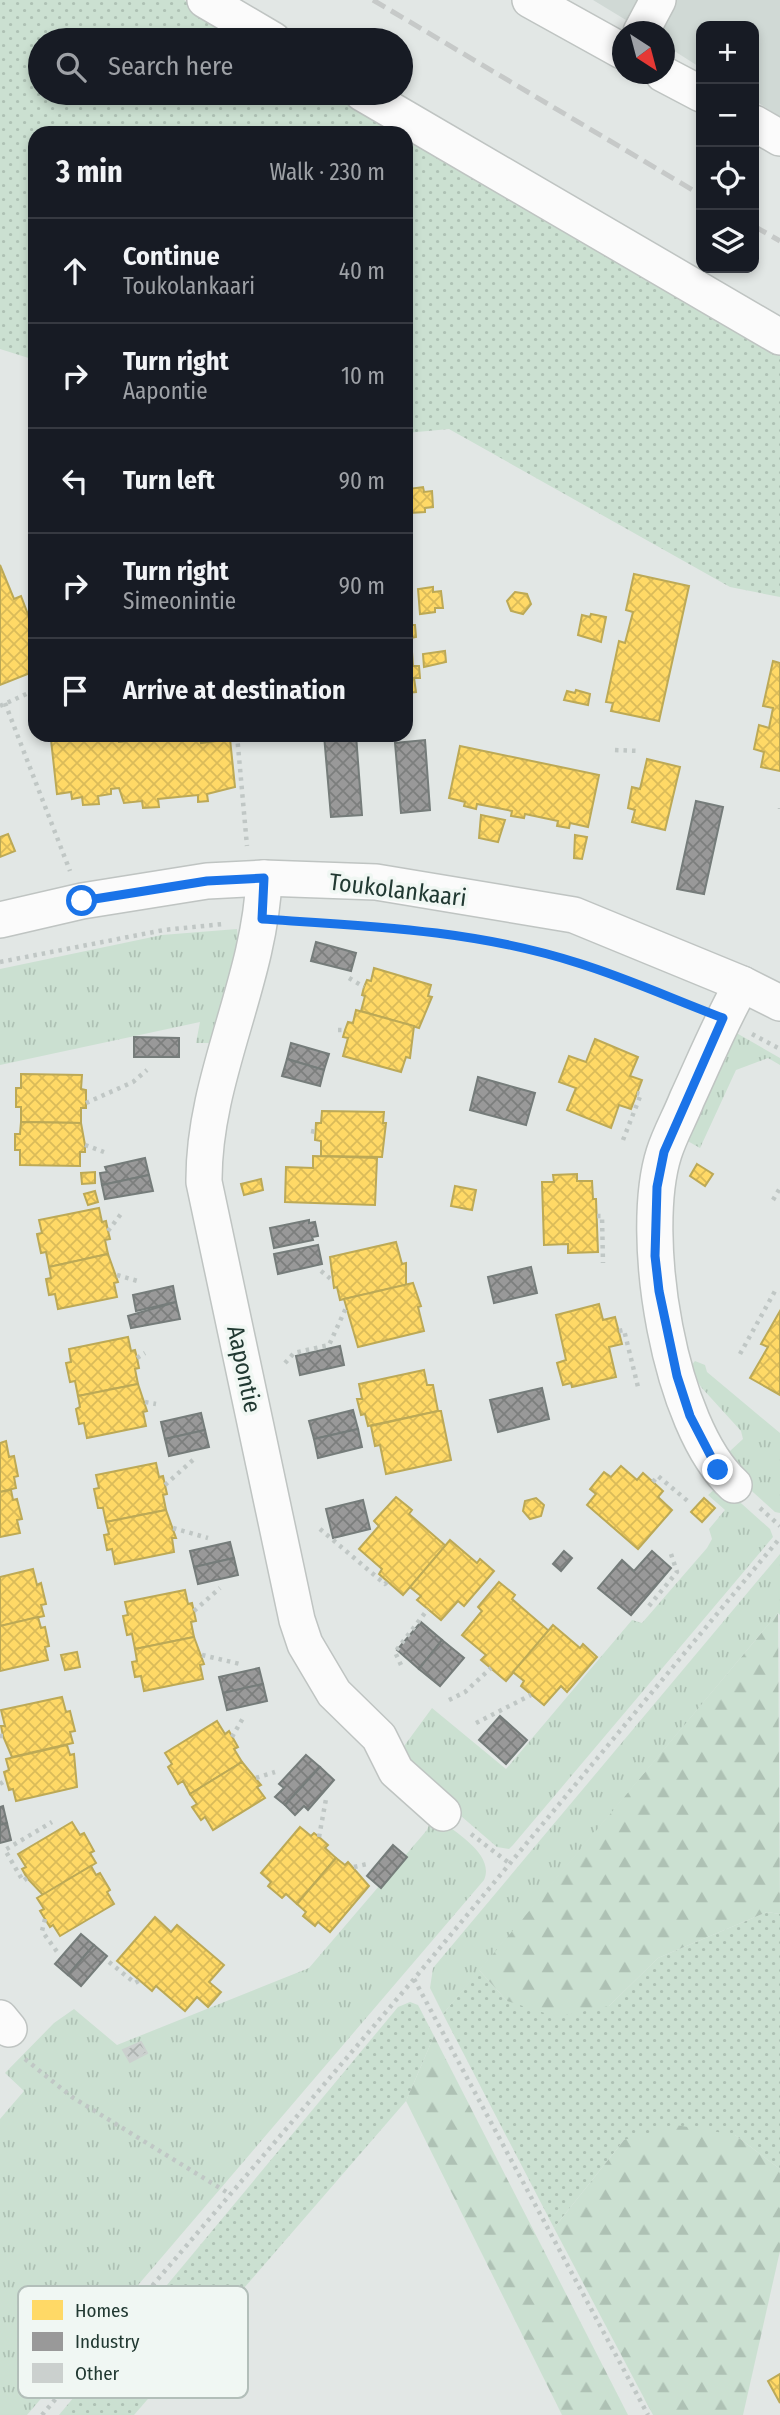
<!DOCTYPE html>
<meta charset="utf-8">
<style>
:root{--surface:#171b24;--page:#20242c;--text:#f1f3f6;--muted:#9ea1a6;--line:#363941}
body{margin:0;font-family:"Fira Sans Condensed",sans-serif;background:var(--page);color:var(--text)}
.controls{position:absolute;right:21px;top:21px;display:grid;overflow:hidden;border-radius:14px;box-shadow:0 4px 10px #0003}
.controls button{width:63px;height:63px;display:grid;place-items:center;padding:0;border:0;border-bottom:2px solid var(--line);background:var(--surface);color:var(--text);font:35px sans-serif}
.compass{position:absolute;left:612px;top:21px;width:63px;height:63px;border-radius:50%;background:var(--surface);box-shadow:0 4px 10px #0003;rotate:144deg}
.stop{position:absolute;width:21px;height:21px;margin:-16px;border:5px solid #1a73e8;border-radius:50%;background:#fff}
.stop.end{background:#1a73e8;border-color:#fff;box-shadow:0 2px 7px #0008}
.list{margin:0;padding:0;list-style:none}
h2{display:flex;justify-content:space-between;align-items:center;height:91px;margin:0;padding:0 28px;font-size:30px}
h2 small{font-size:23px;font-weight:400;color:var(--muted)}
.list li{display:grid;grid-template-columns:46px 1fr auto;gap:21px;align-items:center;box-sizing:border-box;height:105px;padding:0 28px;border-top:2px solid var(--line)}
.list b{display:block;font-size:26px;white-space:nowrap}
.list p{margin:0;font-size:23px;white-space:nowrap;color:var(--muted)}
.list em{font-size:23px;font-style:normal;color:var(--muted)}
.icon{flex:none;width:38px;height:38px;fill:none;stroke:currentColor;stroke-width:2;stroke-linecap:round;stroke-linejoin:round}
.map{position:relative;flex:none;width:780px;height:2415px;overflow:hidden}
.search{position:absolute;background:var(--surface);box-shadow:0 4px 10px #0003;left:28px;top:28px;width:385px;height:77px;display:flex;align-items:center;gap:18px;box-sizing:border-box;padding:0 24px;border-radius:38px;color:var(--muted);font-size:26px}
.panel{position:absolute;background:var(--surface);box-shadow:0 4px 10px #0003;left:28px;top:126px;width:385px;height:616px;border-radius:21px}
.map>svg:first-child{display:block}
.built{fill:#d0d9d5}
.grass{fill:url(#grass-dots)}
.forest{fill:url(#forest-firs)}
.park{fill:url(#park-tufts)}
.homes{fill:url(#homes-cross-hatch);stroke:#bca956;stroke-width:2}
.industry{fill:url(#industry-cross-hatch);stroke:#757c7a;stroke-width:2}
.building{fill:url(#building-cross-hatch);stroke:#cbd0ce;stroke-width:2}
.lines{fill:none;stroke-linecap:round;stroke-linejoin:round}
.minor-casing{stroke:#bfc4c2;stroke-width:38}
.path{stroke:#c0c7c5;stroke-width:4.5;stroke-dasharray:3.5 5;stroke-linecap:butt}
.minor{stroke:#fbfbfb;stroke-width:35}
.rail{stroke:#c6c9c8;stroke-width:5;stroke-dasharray:14 7;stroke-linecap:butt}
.route{stroke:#1a73e8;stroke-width:9}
.labels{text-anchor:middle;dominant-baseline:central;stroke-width:7;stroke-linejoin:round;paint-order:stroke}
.street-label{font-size:24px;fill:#213932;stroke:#f0f7f3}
.key{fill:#f0f7f3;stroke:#b2beb9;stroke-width:2}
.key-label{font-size:19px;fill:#213932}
</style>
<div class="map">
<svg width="780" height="2415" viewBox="0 0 780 2415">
<defs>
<pattern id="grass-dots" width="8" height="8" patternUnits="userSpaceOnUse" patternTransform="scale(1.75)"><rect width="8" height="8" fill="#cbe0d1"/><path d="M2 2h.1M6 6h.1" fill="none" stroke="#aec1b4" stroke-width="1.8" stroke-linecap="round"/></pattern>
<pattern id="forest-firs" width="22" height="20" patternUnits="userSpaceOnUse" patternTransform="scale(1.75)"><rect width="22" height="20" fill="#cbe0d1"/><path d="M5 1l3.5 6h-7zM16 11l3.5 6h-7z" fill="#aec1b4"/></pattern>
<pattern id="park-tufts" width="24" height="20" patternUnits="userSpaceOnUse" patternTransform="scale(1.75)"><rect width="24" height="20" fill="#cbe0d1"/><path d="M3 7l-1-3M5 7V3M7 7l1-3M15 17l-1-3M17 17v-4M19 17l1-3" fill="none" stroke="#aec1b4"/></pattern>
<pattern id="homes-cross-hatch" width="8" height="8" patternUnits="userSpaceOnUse" patternTransform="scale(1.75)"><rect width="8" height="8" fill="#ffd966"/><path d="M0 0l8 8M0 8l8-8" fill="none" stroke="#dabb59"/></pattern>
<pattern id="industry-cross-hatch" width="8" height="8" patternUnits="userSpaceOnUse" patternTransform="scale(1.75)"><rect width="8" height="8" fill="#999"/><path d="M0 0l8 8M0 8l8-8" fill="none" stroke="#7c7e7d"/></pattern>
<pattern id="building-cross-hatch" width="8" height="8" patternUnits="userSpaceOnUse" patternTransform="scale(1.75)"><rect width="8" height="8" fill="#cbd0ce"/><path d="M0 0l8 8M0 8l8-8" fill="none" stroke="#aeb3b1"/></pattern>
</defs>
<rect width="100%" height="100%" fill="#e2e7e5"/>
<polygon class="built" points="593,0 780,0 780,117 754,100 754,26 701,26 701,68 665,45 664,32 644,31"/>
<g class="grass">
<polygon points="0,0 184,0 253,40 40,40 40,93 342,93 780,351 780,597 730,587 449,429 406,433 406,133 35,133 35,360 0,349"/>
<polygon points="767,1912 780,1914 780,2169 735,2135 624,2140 554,2228 443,2014 479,1970 507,2001 609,2006 658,1958"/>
<polygon points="410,2002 418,2005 434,2036 406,2101 134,2415 59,2415 398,2007"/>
</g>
<g class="forest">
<polygon points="778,1613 780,1914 767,1912 658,1958 609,2006 557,2017 507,2001 479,1970"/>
<polygon points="434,2036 628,2415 562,2415 406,2101"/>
<polygon points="676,2125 735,2135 780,2169 780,2251 743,2415 653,2415 554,2228 624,2140"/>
</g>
<g class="park">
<polygon points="237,929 240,953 211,1043 196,1043 200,1022 0,1065 0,969 162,935"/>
<polygon points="733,1031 780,1058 780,1065 768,1058 736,1070 700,1148 684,1139"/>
<polygon points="695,1361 705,1365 707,1372 780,1433 780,1513 775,1512 744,1484 728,1460 730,1451 743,1439 741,1431 701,1387 690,1367"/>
<polygon points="723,1487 770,1529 773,1537 513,1845 509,1849 497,1847 404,1767 399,1753 432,1708 506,1769 632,1620 642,1623 707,1548 712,1539 709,1529 725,1510 708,1495 716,1488"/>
<polygon points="780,1554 780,1615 778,1613 443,2014 430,1988 433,1968"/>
<path d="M431,1820H441C457,1834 495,1855 484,1880L27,2415H0V2119L24,2091L5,2073L54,2023L74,2009L117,2045L309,1968L427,1830Z"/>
</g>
<g class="homes">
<polygon points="423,487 424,492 432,491 433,507 425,508 425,512 410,513 408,489"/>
<polygon points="0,565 14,599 21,596 35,633 35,671 0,685"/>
<polygon points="406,565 410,565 411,578 406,578 410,625 415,625 416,637 411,638 413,666 419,666 420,678 414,678 416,692 406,693"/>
<polygon points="634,574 689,586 659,721 611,711 613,703 606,702 619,641 625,643 633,612 626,610"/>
<polygon points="433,587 433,592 441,591 443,608 435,608 435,612 420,614 418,589"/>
<polygon points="515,592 527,594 531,604 523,614 511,611 507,601"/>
<polygon points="591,614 606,617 601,642 578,635 582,615 590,617"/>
<polygon points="445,651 446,662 424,667 423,654"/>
<polygon points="773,661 780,663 780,771 761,767 764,752 754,749 759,725 769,728 773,708 763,706"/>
<polygon points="576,690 590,694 588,705 564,700 567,691 575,693"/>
<polygon points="97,735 119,735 119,742 187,735 200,735 201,743 230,739 235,787 207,794 208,801 198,802 198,795 158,799 159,807 143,808 142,801 124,803 119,788 111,789 111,794 98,796 99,804 83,805 82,797 72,799 71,792 57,794 51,740"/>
<polygon points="460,746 599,775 588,827 570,823 569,828 557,826 558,821 525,814 524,818 511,816 512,811 477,804 476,809 464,806 465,802 449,798"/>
<polygon points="647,759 680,767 665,830 632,822 635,810 628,808 632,787 640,789"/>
<polygon points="481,815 505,820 498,842 479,838"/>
<polygon points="8,834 15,851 0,857 0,837"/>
<polygon points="575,835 587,837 582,859 574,858"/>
<polygon points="374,968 431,985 428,996 432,997 419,1028 361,1011 365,996 362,995 364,987 367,980 371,981"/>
<polygon points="356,1010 414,1026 410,1058 406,1057 401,1072 343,1056 348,1038 343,1037 345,1030 348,1022 353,1023"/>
<polygon points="595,1039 638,1057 630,1076 642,1080 631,1109 619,1105 611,1128 567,1110 576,1088 559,1082 569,1056 586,1062"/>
<polygon points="21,1074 82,1075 81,1089 86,1090 86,1108 81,1108 81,1123 21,1122 21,1107 16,1107 16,1088 21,1088"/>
<polygon points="322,1111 384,1112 383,1123 386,1123 382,1157 321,1156 321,1141 315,1140 316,1123 321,1123"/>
<polygon points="21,1122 81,1123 85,1145 85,1152 80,1152 80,1166 20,1165 20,1150 15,1150 15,1134 20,1134"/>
<polygon points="313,1156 377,1158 375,1205 285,1202 286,1167 313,1168"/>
<polygon points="697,1164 713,1174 705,1186 690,1176"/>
<polygon points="95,1172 95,1183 82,1184 81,1173"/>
<polygon points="577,1174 577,1181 592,1181 593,1199 596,1199 598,1252 568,1253 568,1244 544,1245 542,1182 554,1182 553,1175"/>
<polygon points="261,1179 263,1190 244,1195 241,1184"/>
<polygon points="455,1186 476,1190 472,1210 451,1206"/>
<polygon points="95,1191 98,1202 88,1205 84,1194"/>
<polygon points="99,1208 102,1222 106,1221 108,1231 110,1239 105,1240 108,1254 49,1267 46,1252 41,1253 37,1234 42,1233 39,1220"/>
<polygon points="396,1242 402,1264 406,1263 406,1285 340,1300 337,1287 334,1288 330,1257"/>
<polygon points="108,1254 118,1282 114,1283 117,1297 58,1309 55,1294 49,1295 46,1279 51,1278 49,1267"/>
<polygon points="413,1283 421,1306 418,1307 424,1331 358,1347 344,1299"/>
<polygon points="599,1304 603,1320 615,1317 622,1344 609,1347 616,1377 572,1387 571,1383 563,1385 557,1363 566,1360 556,1315"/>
<polygon points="780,1311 780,1395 750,1378 768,1347 761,1344"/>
<polygon points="128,1337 131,1351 135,1350 137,1358 139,1368 135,1369 138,1384 78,1396 75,1381 70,1382 66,1363 71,1362 69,1349"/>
<polygon points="424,1370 427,1385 433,1385 438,1411 368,1426 365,1414 361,1415 357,1399 362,1399 359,1384"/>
<polygon points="138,1384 147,1411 143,1412 146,1426 87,1438 84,1423 79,1424 76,1409 80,1407 78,1396"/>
<polygon points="438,1411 441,1411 451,1460 386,1474 380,1445 375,1446 371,1426"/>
<polygon points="6,1441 9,1457 14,1456 18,1476 14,1477 16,1488 0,1492 0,1443"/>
<polygon points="156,1463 159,1477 163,1476 167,1494 163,1495 166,1510 106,1522 103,1508 98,1508 94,1489 99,1488 96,1475"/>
<polygon points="621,1466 637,1480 643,1473 663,1491 658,1497 672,1510 638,1549 587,1505 596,1494 590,1489 604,1472 611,1477"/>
<polygon points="11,1490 13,1500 17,1499 22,1519 17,1520 20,1533 0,1537 0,1492"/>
<polygon points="396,1497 412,1510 409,1514 446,1546 403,1595 379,1574 382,1569 359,1549 379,1526 374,1521"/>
<polygon points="536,1498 544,1505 541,1516 530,1519 523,1511 525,1501"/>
<polygon points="704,1498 715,1508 702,1522 691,1512"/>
<polygon points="166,1510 176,1538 172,1538 174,1552 115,1564 112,1549 107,1550 104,1535 109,1534 106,1522"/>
<polygon points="450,1540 477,1563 480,1559 494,1571 464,1606 458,1601 441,1620 417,1600 421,1596 410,1587"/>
<polygon points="33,1569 37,1585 41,1583 46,1604 41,1605 44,1616 0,1626 0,1577"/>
<polygon points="499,1582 515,1595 512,1599 549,1631 506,1681 481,1660 486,1655 462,1635 482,1611 478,1607"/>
<polygon points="185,1590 188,1604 192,1603 196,1621 191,1622 194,1637 135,1649 132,1634 127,1635 123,1616 128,1615 125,1602"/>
<polygon points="38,1617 41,1628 45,1627 49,1646 45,1647 48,1660 0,1671 0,1626"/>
<polygon points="553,1625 580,1648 583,1644 597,1657 567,1692 561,1686 544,1705 521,1686 524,1681 513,1672"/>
<polygon points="194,1637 204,1664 200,1665 203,1679 144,1691 141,1676 135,1677 132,1662 137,1661 135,1649"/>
<polygon points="77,1652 80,1667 65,1670 61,1655"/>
<polygon points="62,1697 66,1712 70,1711 75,1731 70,1732 73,1743 12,1757 3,1736 1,1726 5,1726 1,1710"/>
<polygon points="217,1721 225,1734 229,1731 238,1747 234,1749 242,1762 190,1794 183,1781 178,1784 168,1767 172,1764 165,1753"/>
<polygon points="67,1745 70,1755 74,1754 77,1787 16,1801 13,1789 9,1790 4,1772 9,1770 6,1759"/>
<polygon points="242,1762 261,1785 257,1787 265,1798 213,1830 205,1817 201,1820 192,1807 197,1804 190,1794"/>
<polygon points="72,1822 80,1835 84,1833 94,1851 90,1853 96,1863 43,1895 27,1878 22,1869 26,1867 18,1854"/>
<polygon points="300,1827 311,1836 314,1833 319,1837 328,1845 325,1848 336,1858 297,1904 286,1894 282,1898 268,1886 271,1882 261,1873"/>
<polygon points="336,1858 345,1865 348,1862 369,1886 330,1932 318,1922 315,1926 303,1916 306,1912 297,1904"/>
<polygon points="91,1866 96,1875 100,1873 110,1890 107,1892 114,1904 60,1936 53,1925 50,1927 40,1911 44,1909 37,1898"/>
<polygon points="155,1917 171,1932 177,1925 224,1965 209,1982 221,1992 208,2007 197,1997 185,2011 156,1986 152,1991 117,1961"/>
<polygon points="780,2374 780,2403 768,2381"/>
</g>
<g class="industry">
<polygon points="324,735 356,735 362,815 331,817"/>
<polygon points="425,740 430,810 401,813 395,743"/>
<polygon points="696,801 723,807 704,894 677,889"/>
<polygon points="316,942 356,953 351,971 311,961"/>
<polygon points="134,1037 179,1038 179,1057 134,1057"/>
<polygon points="291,1043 329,1054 324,1070 287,1059"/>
<polygon points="287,1059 324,1070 320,1086 282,1076"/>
<polygon points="478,1077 535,1093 526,1125 470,1110"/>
<polygon points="145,1158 149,1175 102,1185 100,1173 107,1172 105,1167"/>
<polygon points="149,1175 153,1191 105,1199 102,1185"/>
<polygon points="309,1220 309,1223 315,1222 318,1236 312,1237 313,1240 274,1248 270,1228"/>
<polygon points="318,1245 322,1264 278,1274 274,1254"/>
<polygon points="531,1267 537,1293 494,1303 488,1277"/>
<polygon points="173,1286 176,1302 136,1311 133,1295"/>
<polygon points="176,1302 180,1319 131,1328 128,1316"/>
<polygon points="340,1346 344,1365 300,1375 296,1356"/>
<polygon points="542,1388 549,1419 498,1432 490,1400"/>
<polygon points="353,1410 358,1429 314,1439 309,1421"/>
<polygon points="201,1413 205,1430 165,1439 161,1422"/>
<polygon points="358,1429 362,1447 318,1458 314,1439"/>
<polygon points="205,1430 209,1447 169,1456 165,1439"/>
<polygon points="363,1500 370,1529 333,1538 326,1509"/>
<polygon points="230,1542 234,1558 194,1567 190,1551"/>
<polygon points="564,1551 572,1558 561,1571 553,1564"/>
<polygon points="652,1551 671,1568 631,1615 598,1588 622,1560 634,1571"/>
<polygon points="234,1558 238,1575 198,1584 194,1567"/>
<polygon points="421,1622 442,1640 419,1669 397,1650"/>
<polygon points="442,1640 464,1658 440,1686 419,1669"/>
<polygon points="259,1668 263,1684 223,1693 219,1677"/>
<polygon points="263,1684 267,1701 227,1710 223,1693"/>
<polygon points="500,1716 527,1740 506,1764 479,1740"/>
<polygon points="306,1755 320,1767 285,1805 275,1797 284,1788 279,1784"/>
<polygon points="320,1767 334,1780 308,1810 304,1806 295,1815 285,1805"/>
<polygon points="3,1806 7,1823 0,1825 0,1807"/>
<polygon points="7,1823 11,1840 0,1843 0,1825"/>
<polygon points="393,1845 407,1857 381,1888 367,1876"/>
<polygon points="81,1934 94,1945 68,1975 55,1964"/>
<polygon points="94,1945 107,1956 81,1986 68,1975"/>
</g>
<polygon class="building" points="141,2042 147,2053 130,2062 123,2050"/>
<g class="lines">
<defs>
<g id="minor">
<polyline points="205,0 273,40"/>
<polyline points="530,0 622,51"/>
<polyline points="641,32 658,0"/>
<polyline points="663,74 701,94"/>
<polyline points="362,93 780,337"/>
<polyline points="754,123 780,138"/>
<path d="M264,878C260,982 203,1078 204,1182L297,1620L305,1644L334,1693L379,1737L396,1771L443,1813"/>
<polyline points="0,920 82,901 207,881 264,878 376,882 574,915 742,984 780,1003"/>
<path d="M734,1485C669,1426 638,1235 664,1153C670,1134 680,1117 687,1099C705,1060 721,1021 742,984"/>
<polyline points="0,2018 9,2029"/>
</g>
</defs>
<use href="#minor" class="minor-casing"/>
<g class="path">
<polyline points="5,703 70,871"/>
<polyline points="0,706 35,690"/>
<polyline points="237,735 247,846"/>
<polyline points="615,750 640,751"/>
<polyline points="780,809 780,808"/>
<path d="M295,921C390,927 482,937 575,962C614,973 653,991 691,1005"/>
<polyline points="0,962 164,930 223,924"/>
<polyline points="349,978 364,987"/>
<polyline points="338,1030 345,1030"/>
<polyline points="752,1034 780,1049"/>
<polyline points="86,1103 133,1082 147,1070"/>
<polyline points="311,1131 316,1132"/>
<polyline points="623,1140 641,1094 637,1093"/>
<polyline points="85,1145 104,1152"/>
<polyline points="773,1200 780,1188"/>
<polyline points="597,1216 602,1216 603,1263"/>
<polyline points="108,1231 121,1214"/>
<polyline points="321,1271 332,1280"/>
<polyline points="117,1275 141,1282"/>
<polyline points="619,1331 624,1330 638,1387"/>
<polyline points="740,1354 775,1291 779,1293"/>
<polyline points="137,1358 145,1353"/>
<polyline points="285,1363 294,1353 329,1345 346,1308"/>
<polyline points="145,1402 156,1404"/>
<polyline points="653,1482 658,1476 690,1503"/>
<polyline points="165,1485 194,1459"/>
<polyline points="760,1508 780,1526"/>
<polyline points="173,1528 208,1538"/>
<polyline points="320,1529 385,1584 387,1582"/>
<polyline points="649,1606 677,1572 670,1551"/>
<polyline points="194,1611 220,1588"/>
<polyline points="202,1655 240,1664"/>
<polyline points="401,1665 395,1652 428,1609"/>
<polyline points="449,1700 465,1692 491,1668"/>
<polyline points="476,1723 531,1695"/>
<polyline points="0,1736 3,1736"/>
<polyline points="232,1737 243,1718"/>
<polyline points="256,1778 275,1772"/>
<polyline points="0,1784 6,1780"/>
<polyline points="471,1834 509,1863"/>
<polyline points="319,1837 326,1799"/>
<polyline points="354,1867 367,1864"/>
<polyline points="27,1878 23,1881 5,1850 52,1822"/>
<polyline points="45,1919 42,1931 58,1953"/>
<polyline points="109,1962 135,1983 140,1980"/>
<polyline points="414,1979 648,2415"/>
<polyline points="25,2059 72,2097 228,2193"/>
<polyline points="42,2415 414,1979 780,1538"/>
</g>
<use href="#minor" class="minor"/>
<g class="rail">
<polyline points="373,0 701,195"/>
<polyline points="754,226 780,241"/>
</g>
</g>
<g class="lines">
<path class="route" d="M82,901L207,881L264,878L262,919C369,926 476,930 578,963C627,978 675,1000 723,1018L664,1152L657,1187L655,1256L659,1291L677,1376L690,1416L718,1470"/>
</g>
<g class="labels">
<g class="street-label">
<text transform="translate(398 890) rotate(7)">Toukolankaari</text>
<text transform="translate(244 1369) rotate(78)">Aapontie</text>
</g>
</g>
<rect x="18" y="2286" width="230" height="112" rx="10" class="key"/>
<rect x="32" y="2300" width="31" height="20" fill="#ffd966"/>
<rect x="32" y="2332" width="31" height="19" fill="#999"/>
<rect x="32" y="2363" width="31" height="20" fill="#cbd0ce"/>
<g class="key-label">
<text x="75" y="2317">Homes</text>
<text x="75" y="2348">Industry</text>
<text x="75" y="2380">Other</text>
</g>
</svg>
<div class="controls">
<button>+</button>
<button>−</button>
<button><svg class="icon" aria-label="locate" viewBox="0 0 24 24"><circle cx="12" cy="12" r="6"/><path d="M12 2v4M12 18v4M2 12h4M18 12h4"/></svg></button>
<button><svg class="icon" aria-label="layers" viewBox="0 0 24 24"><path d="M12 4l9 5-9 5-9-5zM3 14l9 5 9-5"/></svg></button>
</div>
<svg class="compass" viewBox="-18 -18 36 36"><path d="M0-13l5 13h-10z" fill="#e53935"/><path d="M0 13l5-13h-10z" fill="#9ea1a6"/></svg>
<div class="stop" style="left:82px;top:901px"></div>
<div class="stop end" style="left:718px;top:1470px"></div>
<div class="search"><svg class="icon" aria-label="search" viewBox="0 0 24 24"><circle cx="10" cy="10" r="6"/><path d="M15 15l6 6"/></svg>Search here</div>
<section class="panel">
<h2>3 min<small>Walk · 230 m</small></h2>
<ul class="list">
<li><svg class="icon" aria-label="ahead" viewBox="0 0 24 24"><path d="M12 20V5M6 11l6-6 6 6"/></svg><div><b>Continue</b><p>Toukolankaari</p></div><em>40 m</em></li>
<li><svg class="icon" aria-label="right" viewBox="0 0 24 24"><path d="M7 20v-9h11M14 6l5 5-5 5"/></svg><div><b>Turn right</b><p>Aapontie</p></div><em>10 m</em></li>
<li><svg class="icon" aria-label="left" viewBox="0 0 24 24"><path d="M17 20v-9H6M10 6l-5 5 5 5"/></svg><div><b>Turn left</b></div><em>90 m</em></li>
<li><svg class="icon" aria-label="right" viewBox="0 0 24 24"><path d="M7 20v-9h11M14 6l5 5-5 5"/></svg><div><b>Turn right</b><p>Simeonintie</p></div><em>90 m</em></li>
<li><svg class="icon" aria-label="arrive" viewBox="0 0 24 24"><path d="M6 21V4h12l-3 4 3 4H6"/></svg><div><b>Arrive at destination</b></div></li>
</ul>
</section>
</div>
